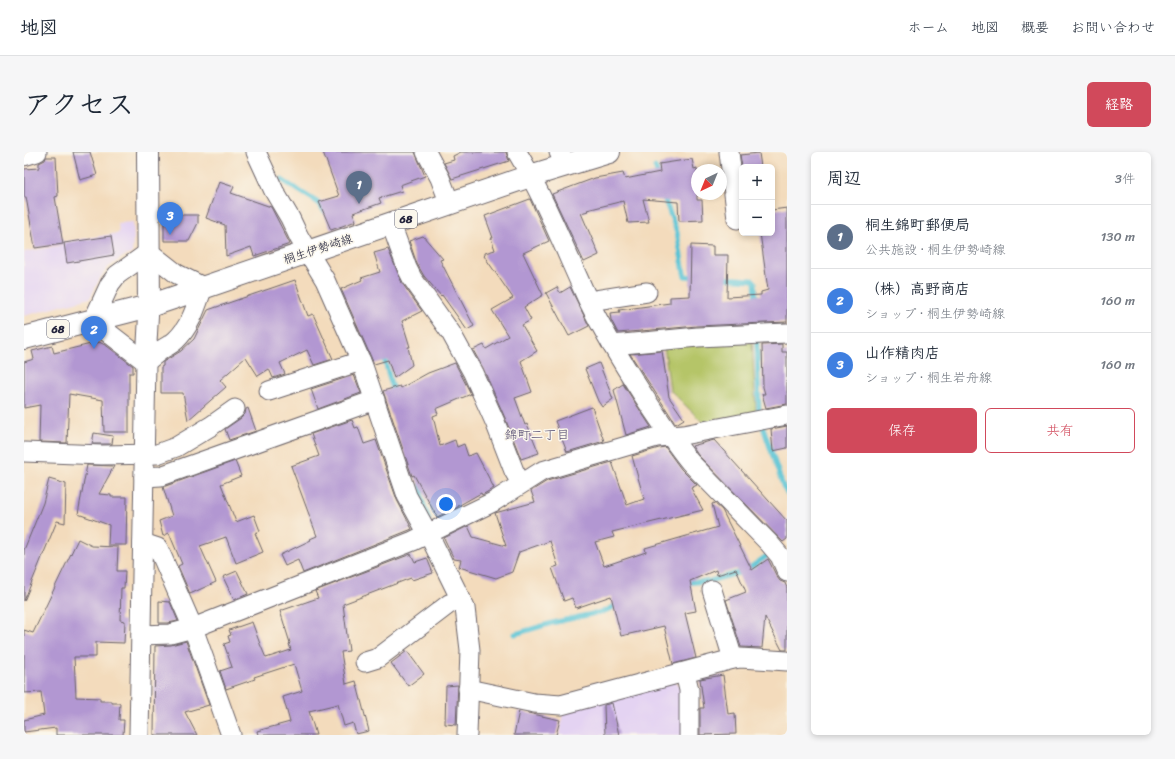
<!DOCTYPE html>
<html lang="ja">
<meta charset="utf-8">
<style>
:root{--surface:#fff;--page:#f6f6f7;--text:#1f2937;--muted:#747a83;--line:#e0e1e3;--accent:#d1495b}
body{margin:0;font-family:Sriracha,"Klee One",sans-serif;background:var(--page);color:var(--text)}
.controls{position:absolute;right:12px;top:12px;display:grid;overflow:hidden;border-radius:6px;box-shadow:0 2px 6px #0003}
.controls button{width:36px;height:36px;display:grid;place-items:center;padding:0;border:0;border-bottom:1px solid var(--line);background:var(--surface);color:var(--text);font:20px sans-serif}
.compass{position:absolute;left:667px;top:12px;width:36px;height:36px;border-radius:50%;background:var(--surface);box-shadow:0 2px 6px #0003;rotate:223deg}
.you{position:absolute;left:422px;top:352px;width:14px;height:14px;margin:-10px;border:3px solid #fff;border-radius:50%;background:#1a73e8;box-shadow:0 0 0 6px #1a73e833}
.badge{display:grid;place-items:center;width:26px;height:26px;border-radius:50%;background:var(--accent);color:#fff;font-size:13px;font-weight:700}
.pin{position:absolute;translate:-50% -33px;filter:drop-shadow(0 1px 2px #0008)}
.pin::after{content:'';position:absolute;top:21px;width:14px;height:12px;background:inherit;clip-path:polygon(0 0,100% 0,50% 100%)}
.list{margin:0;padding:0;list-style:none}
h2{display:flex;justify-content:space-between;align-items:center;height:52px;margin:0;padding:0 16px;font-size:17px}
h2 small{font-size:13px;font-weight:400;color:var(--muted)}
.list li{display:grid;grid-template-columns:26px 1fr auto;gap:12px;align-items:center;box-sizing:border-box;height:64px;padding:0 16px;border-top:1px solid var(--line)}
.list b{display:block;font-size:15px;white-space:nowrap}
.list p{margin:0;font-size:13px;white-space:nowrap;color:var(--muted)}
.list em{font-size:13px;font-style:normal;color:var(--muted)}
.actions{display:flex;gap:8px;padding:12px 16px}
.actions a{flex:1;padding:9px 0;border:1px solid var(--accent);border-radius:6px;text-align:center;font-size:14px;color:var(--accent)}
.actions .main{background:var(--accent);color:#fff}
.map{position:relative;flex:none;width:763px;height:583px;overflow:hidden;border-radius:6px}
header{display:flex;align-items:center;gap:24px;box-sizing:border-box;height:56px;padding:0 20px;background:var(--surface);border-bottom:1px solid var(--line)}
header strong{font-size:19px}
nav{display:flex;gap:22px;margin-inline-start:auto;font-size:14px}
.intro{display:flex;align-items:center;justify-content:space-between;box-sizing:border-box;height:96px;padding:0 24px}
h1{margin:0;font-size:28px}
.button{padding:10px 18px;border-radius:6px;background:var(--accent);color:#fff;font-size:14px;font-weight:700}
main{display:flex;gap:24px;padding:0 24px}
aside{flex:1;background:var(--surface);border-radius:6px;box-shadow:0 2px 6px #0003}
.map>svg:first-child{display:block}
.built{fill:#e4d3f2}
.green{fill:#b5c568;stroke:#6c7452}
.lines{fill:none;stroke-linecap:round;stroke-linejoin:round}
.stream{stroke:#59c3d4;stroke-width:5}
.building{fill:#b297d2}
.minor-casing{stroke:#6b6368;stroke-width:21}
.major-casing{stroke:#6b6368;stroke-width:24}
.minor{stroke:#fff;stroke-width:19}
.major{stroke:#fff;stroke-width:22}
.labels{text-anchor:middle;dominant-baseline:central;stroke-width:3;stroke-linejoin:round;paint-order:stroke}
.shield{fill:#fbf7ec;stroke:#636270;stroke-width:1}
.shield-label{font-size:11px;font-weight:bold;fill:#22223b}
.street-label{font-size:12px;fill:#22223b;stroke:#fbf7ec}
.neighbourhood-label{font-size:13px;fill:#544b70;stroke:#fbf7ec}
</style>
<header>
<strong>地図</strong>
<nav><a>ホーム</a><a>地図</a><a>概要</a><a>お問い合わせ</a></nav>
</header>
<div class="intro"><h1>アクセス</h1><a class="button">経路</a></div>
<main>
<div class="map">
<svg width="763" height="583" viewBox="0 0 763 583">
<rect width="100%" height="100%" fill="#fbf7ec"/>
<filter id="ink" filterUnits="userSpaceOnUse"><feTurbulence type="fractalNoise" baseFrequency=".025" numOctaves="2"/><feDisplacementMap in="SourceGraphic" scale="8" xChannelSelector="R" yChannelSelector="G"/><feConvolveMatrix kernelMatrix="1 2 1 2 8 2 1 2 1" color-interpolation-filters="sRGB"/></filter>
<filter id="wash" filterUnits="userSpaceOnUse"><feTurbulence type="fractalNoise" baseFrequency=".012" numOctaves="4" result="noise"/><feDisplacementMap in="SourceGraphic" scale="16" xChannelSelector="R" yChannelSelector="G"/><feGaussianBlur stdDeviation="0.9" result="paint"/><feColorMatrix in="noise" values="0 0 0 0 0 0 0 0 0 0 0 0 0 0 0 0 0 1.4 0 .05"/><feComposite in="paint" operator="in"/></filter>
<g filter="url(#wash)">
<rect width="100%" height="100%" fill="#f3dbbc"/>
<g class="built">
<polygon points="109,70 110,87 109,88 108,100 107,102 100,104 83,116 76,126 66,146 0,164 0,100 38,93 39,90 95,81 94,71"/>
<polygon points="649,528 661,538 661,583 536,583 539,557"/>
</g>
<polygon class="green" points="728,189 732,261 679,271 646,238 640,194"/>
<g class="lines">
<g class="stream">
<polyline points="631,15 635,27"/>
<polyline points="258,28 293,50 300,59"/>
<polyline points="639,43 653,80 660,121 661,124 672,125"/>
<polyline points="698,126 729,128 731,130 732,150"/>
<polyline points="732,166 735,259"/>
<polyline points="359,202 370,243"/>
<polyline points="739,275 759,334 763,342"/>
<polyline points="397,330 397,344 405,367"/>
<polyline points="661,431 686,429 721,419 747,401"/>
<polyline points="491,482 528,471 581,459 595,452"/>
</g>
</g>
<g id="blocks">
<g class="building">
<polygon points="49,0 66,0 73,23 56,28"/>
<polygon points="299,0 391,0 401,24 376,33 378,39 355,46 357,51 329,61 332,69 307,78 295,50 315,44"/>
<polygon points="437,0 482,0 485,9 428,27 420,11 430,8 429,4"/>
<polygon points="735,1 737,15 718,15 716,3"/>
<polygon points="22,5 32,5 34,44 31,45 39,92 11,96 2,45 0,45 0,17 15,16 15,11 21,8"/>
<polygon points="668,7 670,17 673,16 673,48 678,48 679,68 655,69 654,50 619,47 625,70 604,71 599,49 563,58 564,59 557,61 575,103 560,110 528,42 571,26 599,21 601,27 636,20 635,12"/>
<polygon points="195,30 210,35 207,41 247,55 266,92 230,104 227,95 202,104 201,73 182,66"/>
<polygon points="506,47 525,89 499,101 519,143 500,155 507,168 498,173 513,199 497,209 508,240 491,246 501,273 503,272 515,301 497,307 481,266 459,216 449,198 460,193 462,197 484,184 468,158 489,146 460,104 461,103 461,101 471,98 467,86 469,86 461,64"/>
<polygon points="763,56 763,170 673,174 594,181 587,168 586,161 596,160 595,158 646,151 646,145 666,144 667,93 689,94 689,103 704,103 703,145 737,143 737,140 744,138 736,81 748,81 748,58"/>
<polygon points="140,63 174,63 174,71 165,89 140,89"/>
<polygon points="87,84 90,103 43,111 40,91"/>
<polygon points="399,84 419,107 416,108 450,174 443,178 418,143 417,144 400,124 393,112 385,89"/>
<polygon points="364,97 378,131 398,159 378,169 386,195 384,195 388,213 370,226 364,208 350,212 317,137 338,128 337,126 356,120 350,101"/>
<polygon points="271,128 284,164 289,162 309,207 290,213 283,198 256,211 261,222 249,226 245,217 234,224 222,205 196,228 202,235 164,268 159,241 137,241 137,215 139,214 139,210 157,199 170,187 184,158"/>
<polygon points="533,135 536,141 546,135 565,174 545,184 522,141"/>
<polygon points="75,190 83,194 109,214 109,221 105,221 105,280 80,280 79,248 45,242 43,291 15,290 16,253 0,256 0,210 10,207 8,199 28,194 30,201"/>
<polygon points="758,192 758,200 763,200 763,252 742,256 738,242 741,242 739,235 738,193"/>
<polygon points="638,199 645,245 660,267 652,272 606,202"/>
<polygon points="431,211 447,242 412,257 414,262 409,264 416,294 431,288 433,295 440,292 444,304 452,301 470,336 458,343 457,341 434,354 434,355 413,365 390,323 388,324 359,239 376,234 377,236 404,221"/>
<polygon points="575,211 589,247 578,255 574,249 561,217"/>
<polygon points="330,223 337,241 294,257 287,237"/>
<polygon points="599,232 610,249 627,275 602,283 590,238"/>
<polygon points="568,255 580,289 543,300 531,269"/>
<polygon points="224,256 232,279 205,288 201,277 217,266 221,262 222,257"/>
<polygon points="328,268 331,276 334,275 340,292 352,288 373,348 388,377 279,421 274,408 261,414 256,403 287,388 286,387 293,384 267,314 295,304 287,282"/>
<polygon points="763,274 763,296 749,299 747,277"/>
<polygon points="70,281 89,284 88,292 68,292"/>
<polygon points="690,288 763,369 763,387 759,390 674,303 668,294"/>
<polygon points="641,295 657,317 673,333 667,336 679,358 588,380 590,385 571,390 580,414 622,400 621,396 694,375 688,352 690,351 698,358 728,418 744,407 753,425 756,429 761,431 763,436 763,498 758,498 741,465 738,496 717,495 702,448 722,440 712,417 693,423 692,418 666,429 672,459 661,461 672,506 649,512 640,474 597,484 587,444 552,456 548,446 540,449 528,416 534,414 526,389 495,400 488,420 472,426 435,415 437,408 430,407 420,386 444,374 449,385 482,394 471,361 511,350 507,339 523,329 588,310 603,353 620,347 608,304 635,296"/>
<polygon points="211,309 217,324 197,332 212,370 230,363 236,379 231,381 239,400 212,411 202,385 176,394 192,430 166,442 154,414 158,412 145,381 139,384 135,369 148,364 139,335"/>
<polygon points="63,313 90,314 75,342 87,343 87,345 103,345 102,393 84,393 85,373 54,362"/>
<polygon points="25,327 42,332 41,371 33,369 0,449 0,398 19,351"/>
<polygon points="54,387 68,394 94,395 93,419 101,419 100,436 97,436 96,468 101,469 100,491 72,490 72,505 50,505 52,545 76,546 76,549 88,549 88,551 96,551 95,568 100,568 99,583 32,583 32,576 0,580 0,568 20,563 17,540 0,541 0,478 9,481"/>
<polygon points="387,402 391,410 403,406 409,421 388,428 387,426 319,452 325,499 317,500 322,532 332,529 345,579 332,582 329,571 320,574 314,552 285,559 292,583 234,583 233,579 266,570 259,545 278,539 270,512 230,525 231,527 202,537 196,519 208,515 200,492 206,490 204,484 207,483 205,478 228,470 236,492 242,506 267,498 265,492 266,491 256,459 294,446 291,439"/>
<polygon points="213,419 224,442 210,448 199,425"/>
<polygon points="135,449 146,450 154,469 144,471 135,471"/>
<polygon points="162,489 185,553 161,560 173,583 130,583 131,494 147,493"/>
<polygon points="383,499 400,522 384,534 367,511"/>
<polygon points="699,523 704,562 711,561 712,582 676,583 676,556 680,556 676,527"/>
<polygon points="434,533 432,573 421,572 422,534"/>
<polygon points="588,551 595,583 581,583 580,553"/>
<polygon points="495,559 536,568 532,583 490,583"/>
</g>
</g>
</g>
<g filter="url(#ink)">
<use href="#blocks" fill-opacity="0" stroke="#6b6368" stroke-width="1"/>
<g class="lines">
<defs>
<g id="minor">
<polyline points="232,0 250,39 266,66 275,85 301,128 339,214 383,344 409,391 441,456 446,498 443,583"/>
<polyline points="402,0 416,26 426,52"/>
<path d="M493,0C521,47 541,98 564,148C580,181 599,212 619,243C634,266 649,289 666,310L745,391L756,404L763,420"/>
<polyline points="535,0 541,13"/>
<polyline points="705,0 713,67"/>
<polyline points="0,4 13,0"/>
<polyline points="367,72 383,116 388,126 427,181 449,221 471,270 490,319 497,331"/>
<path d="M125,100L153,122L179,135C173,152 167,174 152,188C148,192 142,195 137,198C132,202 127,206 122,210L69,169L86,132L93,123Z"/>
<polyline points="565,149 623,140"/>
<polyline points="588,193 674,185 763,181"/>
<polyline points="245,239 337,209"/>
<polyline points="0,300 78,303 133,302 152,295 187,274 211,257"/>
<polyline points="120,325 137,324 351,248"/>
<polyline points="119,391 134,396 139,407 169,476 207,583"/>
<polyline points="688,438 709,507"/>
<polyline points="117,483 146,482 169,476 389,389 469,350 518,319 633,285 659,283 763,263"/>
<polyline points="341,510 354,506 425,452 437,447"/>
<polyline points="661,521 665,538 665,583"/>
<polyline points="444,537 510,551 537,553 709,507 716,506 763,509"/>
<polyline points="115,583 122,210 125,154"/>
</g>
<g id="major">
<polyline points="124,0 125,154"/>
<polyline points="0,186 125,154 149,146 506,24 585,0"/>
</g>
</defs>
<use href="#minor" class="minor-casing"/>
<use href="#major" class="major-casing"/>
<use href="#minor" class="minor"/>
<use href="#major" class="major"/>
</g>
</g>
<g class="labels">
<g class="shield">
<rect x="371" y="58" width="22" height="18" rx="3"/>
<rect x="23" y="168" width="22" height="18" rx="3"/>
</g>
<g class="shield-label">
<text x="382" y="67">68</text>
<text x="34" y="177">68</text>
</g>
<g class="street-label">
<text transform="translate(294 97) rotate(-18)">桐生伊勢崎線</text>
</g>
<g class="neighbourhood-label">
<text x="513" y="282">錦町二丁目</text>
</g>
</g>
</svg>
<div class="controls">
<button>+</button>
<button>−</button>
</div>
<svg class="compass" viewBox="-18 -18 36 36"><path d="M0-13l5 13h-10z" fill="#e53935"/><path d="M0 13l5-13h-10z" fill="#747a83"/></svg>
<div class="you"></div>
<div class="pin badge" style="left:335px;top:52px;background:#5c6f8a">1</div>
<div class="pin badge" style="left:70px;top:197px;background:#3f7fe0">2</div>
<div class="pin badge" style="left:146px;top:83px;background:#3f7fe0">3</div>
</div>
<aside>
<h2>周辺<small>3件</small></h2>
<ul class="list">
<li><span class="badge" style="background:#5c6f8a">1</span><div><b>桐生錦町郵便局</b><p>公共施設 · 桐生伊勢崎線</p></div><em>130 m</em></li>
<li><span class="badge" style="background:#3f7fe0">2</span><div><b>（株）高野商店</b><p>ショップ · 桐生伊勢崎線</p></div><em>160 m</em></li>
<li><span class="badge" style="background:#3f7fe0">3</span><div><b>山作精肉店</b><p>ショップ · 桐生岩舟線</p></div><em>160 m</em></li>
</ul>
<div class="actions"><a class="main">保存</a><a>共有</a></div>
</aside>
</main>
